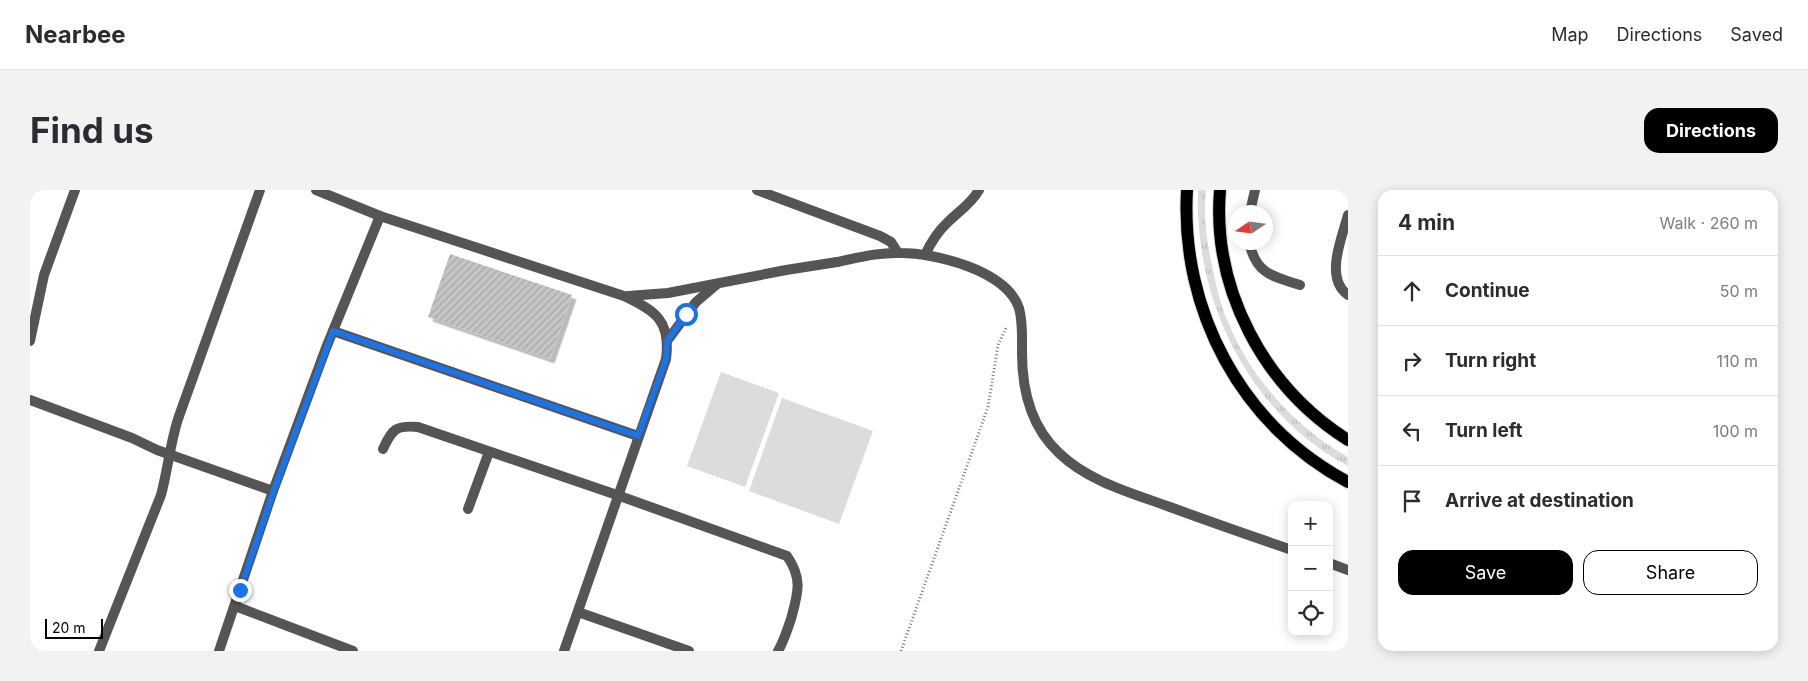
<!DOCTYPE html>
<meta charset="utf-8">
<style>
:root{--surface:#fff;--page:#f2f2f3;--text:#2b2b33;--muted:#7c7c81;--line:#e1e1e2;--accent:#000}
body{margin:0;font-family:Inter,sans-serif;background:var(--page);color:var(--text)}
.controls{position:absolute;right:15px;bottom:15px;display:grid;overflow:hidden;border-radius:10px;box-shadow:0 2px 12px #0003}
.controls button{width:45px;height:45px;display:grid;place-items:center;padding:0;border:0;border-bottom:1px solid var(--line);background:var(--surface);color:var(--text);font:25px sans-serif}
.compass{position:absolute;left:1198px;top:15px;width:45px;height:45px;border-radius:50%;background:var(--surface);box-shadow:0 2px 12px #0003;rotate:257deg}
.scale{position:absolute;left:15px;bottom:12px;width:58px;box-sizing:border-box;padding-left:5px;border:2px solid #000;border-top:0;font-size:14px;line-height:18px;white-space:nowrap;color:#000;-webkit-text-stroke:4px #fff;paint-order:stroke}
.stop{position:absolute;width:15px;height:15px;margin:-11px;border:4px solid #1a73e8;border-radius:50%;background:#fff}
.stop.end{background:#1a73e8;border-color:#fff;box-shadow:0 1px 5px #0008}
.list{margin:0;padding:0;list-style:none}
h2{display:flex;justify-content:space-between;align-items:center;height:65px;margin:0;padding:0 20px;font-size:21px}
h2 small{font-size:16px;font-weight:400;color:var(--muted)}
.list li{display:grid;grid-template-columns:32px 1fr auto;gap:15px;align-items:center;box-sizing:border-box;height:70px;padding:0 20px;border-top:1px solid var(--line)}
.list b{display:block;font-size:19px;white-space:nowrap}
.list em{font-size:16px;font-style:normal;color:var(--muted)}
.actions{display:flex;gap:10px;padding:15px 20px}
.actions a{flex:1;padding:11px 0;border:1px solid var(--accent);border-radius:15px;text-align:center;font-size:18px;color:var(--accent)}
.actions .main{background:var(--accent);color:#fff}
.icon{flex:none;width:28px;height:28px;fill:none;stroke:currentColor;stroke-width:2;stroke-linecap:round;stroke-linejoin:round}
.map{position:relative;flex:none;width:1318px;height:461px;overflow:hidden;border-radius:15px}
header{display:flex;align-items:center;gap:30px;box-sizing:border-box;height:70px;padding:0 25px;background:var(--surface);border-bottom:1px solid var(--line)}
header strong{font-size:24px}
nav{display:flex;gap:28px;margin-inline-start:auto;font-size:18px}
.intro{display:flex;align-items:center;justify-content:space-between;box-sizing:border-box;height:120px;padding:0 30px}
h1{margin:0;font-size:35px}
.button{padding:12px 22px;border-radius:15px;background:var(--accent);color:#fff;font-size:18px;font-weight:700}
main{display:flex;gap:30px;padding:0 30px}
aside{flex:1;background:var(--surface);border-radius:15px;box-shadow:0 2px 12px #0003}
.map>svg:first-child{display:block}
.grass{fill:url(#grass-tufts)}
.garden{fill:#dcdcdc}
.building{fill:url(#building-hatch);filter:url(#shadow)}
.lines{fill:none;stroke-linecap:round;stroke-linejoin:round}
.primary-casing{stroke:#dbdbdb;stroke-width:14}
.path{stroke:#777;stroke-width:3;stroke-dasharray:1 2.5;stroke-linecap:butt}
.lane{stroke:#555;stroke-width:10}
.street{stroke:#555;stroke-width:10}
.primary{stroke:#000;stroke-width:12}
.route{stroke:#1a73e8;stroke-width:6}
</style>
<header>
<strong>Nearbee</strong>
<nav><a>Map</a><a>Directions</a><a>Saved</a></nav>
</header>
<div class="intro"><h1>Find us</h1><a class="button">Directions</a></div>
<main>
<div class="map">
<svg width="1318" height="461" viewBox="0 0 1318 461">
<defs>
<pattern id="grass-tufts" width="24" height="20" patternUnits="userSpaceOnUse" patternTransform="scale(1.25)"><rect width="24" height="20" fill="#dcdcdc"/><path d="M3 7l-1-3M5 7V3M7 7l1-3M15 17l-1-3M17 17v-4M19 17l1-3" fill="none" stroke="#bbb"/></pattern>
<pattern id="building-hatch" width="6" height="6" patternUnits="userSpaceOnUse" patternTransform="scale(1.25)"><rect width="6" height="6" fill="#c4c4c4"/><path d="M-1 1l2-2M0 6l6-6M5 7l2-2" fill="none" stroke="#a7a7a7"/></pattern>
<filter id="shadow"><feDropShadow dx="4.5" dy="4.5" stdDeviation="0" flood-color="#0004"/></filter>
</defs>
<rect width="100%" height="100%" fill="#fff"/>
<path class="grass" d="M1168,0H1176C1173,25 1177,52 1182,76C1186,95 1190,114 1198,132C1220,187 1266,238 1318,267V276C1219,224 1164,110 1168,0Z"/>
<g class="garden">
<polygon points="691,182 749,203 715,297 657,276"/>
<polygon points="752,208 843,241 809,334 719,301"/>
</g>
<polygon class="building" points="420,64 542,105 520,169 398,127"/>
<g class="lines">
<defs>
<g id="primary">
<path d="M1157,0C1150,120 1211,235 1318,292"/>
<path d="M1190,0C1182,100 1234,197 1318,250"/>
</g>
</defs>
<use href="#primary" class="primary-casing"/>
<polyline class="path" points="871,461 958,217 968,155 977,136"/>
<g class="lane">
<path d="M286,0L350,26L594,106C626,121 641,131 636,169L534,461"/>
<polyline points="1220,22 1225,0"/>
<path d="M1219,52C1226,84 1242,86 1270,95"/>
<path d="M895,65C901,52 907,42 918,32C929,21 941,14 949,0"/>
<polyline points="598,106 638,103 756,80 807,72"/>
<polyline points="303,141 608,246"/>
<polyline points="0,151 14,85 45,0"/>
<polyline points="637,151 666,112 686,95"/>
<polyline points="0,210 102,248 127,260 243,301"/>
<path d="M353,259C362,239 366,235 388,237L587,305L757,366C773,389 768,403 761,429C757,440 754,451 748,461"/>
<polyline points="438,319 459,262"/>
<polyline points="205,416 323,461"/>
<polyline points="548,422 659,461"/>
<path d="M69,461L131,305C138,279 140,254 148,229L230,0"/>
<polyline points="189,461 243,301 296,158 350,26"/>
</g>
<g class="street">
<polyline points="727,0 850,46 861,52 868,63"/>
<path d="M1318,25C1312,48 1294,88 1318,105"/>
<path d="M807,72C827,68 849,62 871,63C905,63 976,80 989,118C993,132 992,148 992,163C992,200 1001,237 1029,263C1059,292 1102,303 1140,317C1181,332 1221,346 1262,360"/>
<polyline points="1299,373 1318,380"/>
</g>
<use href="#primary" class="primary"/>
</g>
<g class="lines">
<polyline class="route" points="210,400 244,300 303,141 608,246 636,169 637,151 656,124"/>
</g>
</svg>
<div class="controls">
<button>+</button>
<button>−</button>
<button><svg class="icon" aria-label="locate" viewBox="0 0 24 24"><circle cx="12" cy="12" r="6"/><path d="M12 2v4M12 18v4M2 12h4M18 12h4"/></svg></button>
</div>
<svg class="compass" viewBox="-18 -18 36 36"><path d="M0-13l5 13h-10z" fill="#e53935"/><path d="M0 13l5-13h-10z" fill="#7c7c81"/></svg>
<div class="scale">20 m</div>
<div class="stop" style="left:656px;top:124px"></div>
<div class="stop end" style="left:210px;top:400px"></div>
</div>
<aside>
<h2>4 min<small>Walk · 260 m</small></h2>
<ul class="list">
<li><svg class="icon" aria-label="ahead" viewBox="0 0 24 24"><path d="M12 20V5M6 11l6-6 6 6"/></svg><div><b>Continue</b></div><em>50 m</em></li>
<li><svg class="icon" aria-label="right" viewBox="0 0 24 24"><path d="M7 20v-9h11M14 6l5 5-5 5"/></svg><div><b>Turn right</b></div><em>110 m</em></li>
<li><svg class="icon" aria-label="left" viewBox="0 0 24 24"><path d="M17 20v-9H6M10 6l-5 5 5 5"/></svg><div><b>Turn left</b></div><em>100 m</em></li>
<li><svg class="icon" aria-label="arrive" viewBox="0 0 24 24"><path d="M6 21V4h12l-3 4 3 4H6"/></svg><div><b>Arrive at destination</b></div></li>
</ul>
<div class="actions"><a class="main">Save</a><a>Share</a></div>
</aside>
</main>
